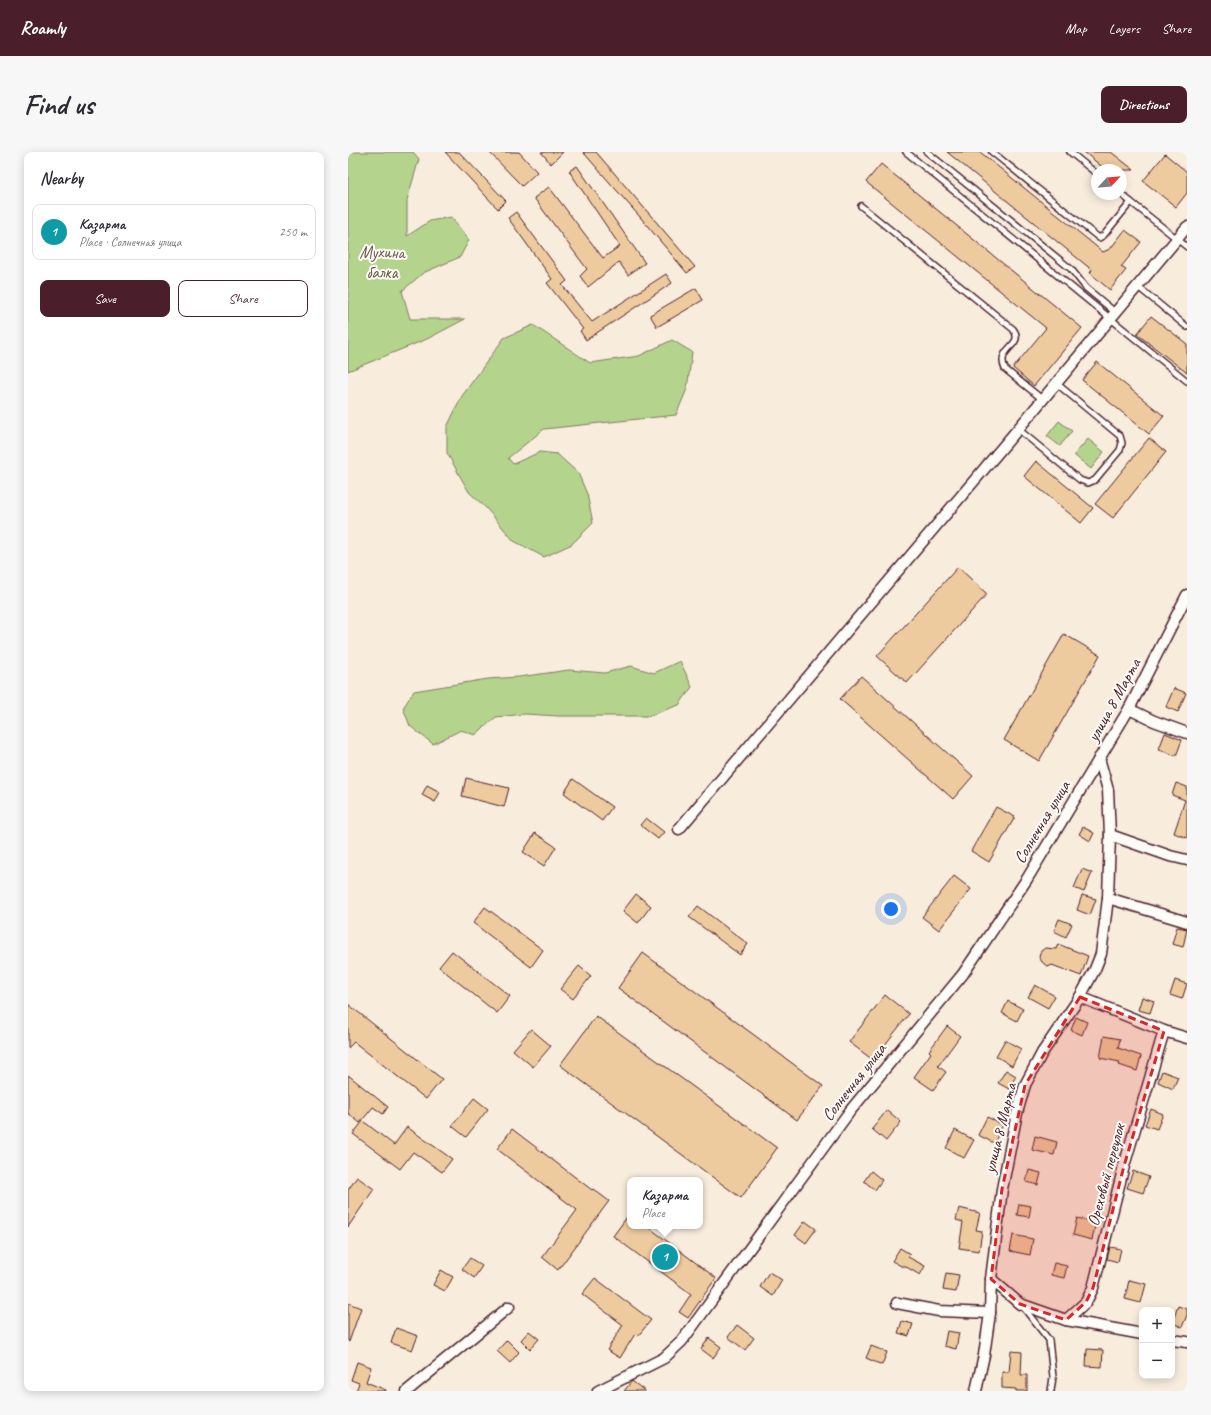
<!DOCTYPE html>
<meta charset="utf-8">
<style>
:root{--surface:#fff;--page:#f7f7f7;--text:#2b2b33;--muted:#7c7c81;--line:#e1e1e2;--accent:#4a1f2b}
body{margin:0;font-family:Caveat,sans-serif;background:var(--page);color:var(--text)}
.controls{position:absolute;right:12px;bottom:12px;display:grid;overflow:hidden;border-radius:8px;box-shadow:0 2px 10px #0003}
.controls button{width:36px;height:36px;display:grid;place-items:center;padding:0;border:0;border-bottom:1px solid var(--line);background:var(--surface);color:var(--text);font:20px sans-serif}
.compass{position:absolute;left:743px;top:12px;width:36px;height:36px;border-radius:50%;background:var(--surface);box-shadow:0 2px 10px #0003;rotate:64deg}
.you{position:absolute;left:543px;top:757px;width:14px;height:14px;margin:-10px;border:3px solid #fff;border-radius:50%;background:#1a73e8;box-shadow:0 0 0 6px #1a73e833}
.badge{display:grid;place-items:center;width:26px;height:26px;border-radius:50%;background:var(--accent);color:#fff;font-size:13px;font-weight:700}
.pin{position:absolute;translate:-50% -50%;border:2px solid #fff;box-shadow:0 1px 4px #0006}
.popup{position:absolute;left:279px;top:1025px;width:76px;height:52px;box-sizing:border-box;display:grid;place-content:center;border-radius:8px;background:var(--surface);filter:drop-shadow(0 1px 3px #0005);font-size:13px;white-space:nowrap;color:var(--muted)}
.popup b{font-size:15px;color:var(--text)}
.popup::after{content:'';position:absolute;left:50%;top:100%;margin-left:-8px;border:8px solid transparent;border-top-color:var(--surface)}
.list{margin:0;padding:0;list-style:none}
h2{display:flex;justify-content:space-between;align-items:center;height:52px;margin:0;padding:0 16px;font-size:17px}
h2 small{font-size:13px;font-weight:400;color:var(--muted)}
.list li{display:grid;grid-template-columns:26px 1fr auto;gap:12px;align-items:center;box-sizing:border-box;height:56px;margin:0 8px 8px;padding:0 8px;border:1px solid var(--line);border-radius:8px}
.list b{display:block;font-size:15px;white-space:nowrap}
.list p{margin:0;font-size:13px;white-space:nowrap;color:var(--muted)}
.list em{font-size:13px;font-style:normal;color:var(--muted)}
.actions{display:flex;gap:8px;padding:12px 16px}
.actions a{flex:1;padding:9px 0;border:1px solid var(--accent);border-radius:8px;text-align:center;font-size:14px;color:var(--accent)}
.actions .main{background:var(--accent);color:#fff}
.map{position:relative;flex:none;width:839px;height:1239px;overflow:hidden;border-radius:8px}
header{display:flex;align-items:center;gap:24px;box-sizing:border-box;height:56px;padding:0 20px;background:var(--accent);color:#fff}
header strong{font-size:19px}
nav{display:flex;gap:22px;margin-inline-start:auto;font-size:14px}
.intro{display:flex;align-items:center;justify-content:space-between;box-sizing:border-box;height:96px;padding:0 24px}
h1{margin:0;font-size:28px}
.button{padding:10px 18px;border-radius:8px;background:var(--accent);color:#fff;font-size:14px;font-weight:700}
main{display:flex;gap:24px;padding:0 24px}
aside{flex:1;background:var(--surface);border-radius:8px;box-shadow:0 2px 10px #0003}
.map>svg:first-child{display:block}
.green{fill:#b4d48e;stroke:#7f7a5c}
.building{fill:#eecb9f;stroke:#4a1f2b}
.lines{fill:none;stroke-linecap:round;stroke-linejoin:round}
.service-casing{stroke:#4a1f2b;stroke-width:8}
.minor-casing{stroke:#4a1f2b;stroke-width:13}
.service{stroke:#fdfcf7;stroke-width:5}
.minor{stroke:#fdfcf7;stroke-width:10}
.marked{fill:#d62828;fill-opacity:0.2;stroke:#d62828;stroke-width:3;stroke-dasharray:8 5;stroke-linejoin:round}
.labels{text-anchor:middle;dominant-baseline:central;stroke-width:4;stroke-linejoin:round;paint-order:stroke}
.park-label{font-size:17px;fill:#6a5549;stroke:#fdfcf7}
.street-label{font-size:17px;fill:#4a1f2b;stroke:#fdfcf7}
</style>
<header>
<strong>Roamly</strong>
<nav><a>Map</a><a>Layers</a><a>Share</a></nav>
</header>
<div class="intro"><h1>Find us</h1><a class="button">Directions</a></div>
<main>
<aside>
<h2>Nearby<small></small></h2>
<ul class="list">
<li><span class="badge" style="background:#0f9aa8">1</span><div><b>Казарма</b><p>Place · Солнечная улица</p></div><em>250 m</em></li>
</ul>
<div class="actions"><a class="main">Save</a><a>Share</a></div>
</aside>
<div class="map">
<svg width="839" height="1239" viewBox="0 0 839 1239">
<rect width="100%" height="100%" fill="#f8eddd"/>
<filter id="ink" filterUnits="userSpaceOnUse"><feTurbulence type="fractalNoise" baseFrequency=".025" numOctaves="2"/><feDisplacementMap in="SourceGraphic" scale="8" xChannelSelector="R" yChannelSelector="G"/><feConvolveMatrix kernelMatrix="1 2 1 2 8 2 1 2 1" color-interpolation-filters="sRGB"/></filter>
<g filter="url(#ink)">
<g class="green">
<polygon points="0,0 65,0 71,7 59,48 59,84 82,69 103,65 121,88 112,105 75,121 54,139 62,167 117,167 79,187 0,219"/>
<polygon points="185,173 242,211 291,204 324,188 344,200 339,237 328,263 196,277 160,306 165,312 192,300 209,302 230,321 239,342 245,371 224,392 196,405 166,389 138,356 121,340 99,301 99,275 114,244 156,186"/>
<polygon points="711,269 724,279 712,294 699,284"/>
<polygon points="740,287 756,300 743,317 726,303"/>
<polygon points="332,509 344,535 331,553 300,564 210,564 177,562 148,565 127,583 113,578 85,592 62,574 55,556 66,539 140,527 171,525 221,518 257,521 283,514 306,521"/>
</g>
<g class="building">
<polygon points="97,0 111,0 158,49 150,57"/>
<polygon points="141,0 171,0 189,20 174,34"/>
<polygon points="193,0 215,0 203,12"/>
<polygon points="235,0 248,0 347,115 339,121 292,65"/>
<polygon points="599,0 632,0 755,100 762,97 777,78 793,90 773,115 778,118 762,138 742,121 744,118"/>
<polygon points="736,0 763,0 786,18 758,18"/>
<polygon points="817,2 839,20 839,41 828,55 795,29"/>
<polygon points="533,12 734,176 686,234 665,216 698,176 518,30"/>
<polygon points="229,14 297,111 280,123 271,110 240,135 232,124 239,117 186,46 201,35 255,106 272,94 221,19"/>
<polygon points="168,60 219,129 214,133 244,170 318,122 324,131 238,188 232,179 235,177 199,131 204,127 160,66"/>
<polygon points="348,136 355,148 309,175 302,163"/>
<polygon points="803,164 839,192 839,221 789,182"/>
<polygon points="749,210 816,264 801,282 734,228"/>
<polygon points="801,286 818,300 765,366 747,352"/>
<polygon points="688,309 745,356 733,371 676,324"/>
<polygon points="610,415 639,442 559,531 529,504"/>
<polygon points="716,482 752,503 691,609 656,588"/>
<polygon points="513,524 625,624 605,647 492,547"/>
<polygon points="826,536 838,541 830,560 818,555"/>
<polygon points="817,581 834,588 828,604 811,597"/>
<polygon points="118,626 161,636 156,655 114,644"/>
<polygon points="225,627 264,655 254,669 216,641"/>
<polygon points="828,631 839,635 839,686 826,681 837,648 824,643"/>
<polygon points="79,633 92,640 87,650 74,643"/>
<polygon points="648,655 667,665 641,710 623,699"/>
<polygon points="298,666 316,680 310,687 292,673"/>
<polygon points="735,675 746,681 742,689 731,682"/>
<polygon points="187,681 208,695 196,714 175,700"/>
<polygon points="734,717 744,721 736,740 726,736"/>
<polygon points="606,724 623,737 591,778 574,765"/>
<polygon points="288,742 303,754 290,771 275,759"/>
<polygon points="734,743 748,747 742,763 729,758"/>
<polygon points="350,754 400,792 392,803 341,765"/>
<polygon points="137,755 195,798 183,815 125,771"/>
<polygon points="711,767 724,772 718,785 706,779"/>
<polygon points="829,775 839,777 835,795 824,792"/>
<polygon points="710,792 740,804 733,824 704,813 700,815 694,810 691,805 693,799 697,796 708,797"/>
<polygon points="104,799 162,844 149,861 91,815"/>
<polygon points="295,801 475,934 449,968 270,836"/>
<polygon points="231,814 243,824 225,847 212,837"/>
<polygon points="827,828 839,832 834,847 822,843"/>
<polygon points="687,833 707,844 700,856 680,845"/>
<polygon points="537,843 561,862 525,908 501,890"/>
<polygon points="794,845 806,849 802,861 790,858"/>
<polygon points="660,849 675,857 669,869 654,861"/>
<polygon points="0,852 94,927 78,947 6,890 0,896"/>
<polygon points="248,864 429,996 393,1046 212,913"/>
<polygon points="728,865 739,870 734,883 723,878"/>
<polygon points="599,874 612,884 590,914 598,920 585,938 566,925 583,901 581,899"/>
<polygon points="183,877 203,894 185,915 165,898"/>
<polygon points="756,884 772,887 770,896 793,904 789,919 771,913 772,910 752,906"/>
<polygon points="657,888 673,897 664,914 648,904"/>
<polygon points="658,918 668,924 661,937 650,931"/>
<polygon points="814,919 830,925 825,937 810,930"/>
<polygon points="0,923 40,955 35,962 25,955 12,971 0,961"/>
<polygon points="126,946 140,957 118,985 104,974"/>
<polygon points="803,957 815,962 809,977 797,973"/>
<polygon points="539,958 553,970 538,989 524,977"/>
<polygon points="639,965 655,973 646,991 630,983"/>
<polygon points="15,969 46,993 59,975 104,1007 94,1020 65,1000 52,1017 5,982"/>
<polygon points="164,977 244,1038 245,1037 261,1049 210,1118 194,1105 229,1058 149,997"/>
<polygon points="607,978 626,988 616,1006 598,996"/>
<polygon points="687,984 709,990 706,1003 684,998"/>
<polygon points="681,1018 693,1021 690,1033 678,1030"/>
<polygon points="523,1019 534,1028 527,1038 516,1029"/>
<polygon points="785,1019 801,1025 795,1041 779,1036"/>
<polygon points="9,1025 26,1037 0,1075 0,1038"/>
<polygon points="671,1052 683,1054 681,1065 669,1063"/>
<polygon points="611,1056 632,1061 628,1078 634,1079 631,1099 611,1096 615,1070 608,1068"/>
<polygon points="282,1061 282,1074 299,1074 368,1126 340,1166 331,1160 343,1142 265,1084"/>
<polygon points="729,1066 748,1070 744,1088 725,1083"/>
<polygon points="457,1069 468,1077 458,1091 447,1083"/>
<polygon points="665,1083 685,1087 682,1103 662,1099"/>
<polygon points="762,1095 773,1097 770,1110 759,1107"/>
<polygon points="552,1096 562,1102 560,1105 577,1114 572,1123 555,1113 555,1115 544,1109"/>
<polygon points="122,1106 134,1114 126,1126 114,1117"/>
<polygon points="706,1111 719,1114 716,1126 703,1123"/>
<polygon points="93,1118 105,1125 97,1139 85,1133"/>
<polygon points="421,1120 434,1128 425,1144 412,1135"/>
<polygon points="598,1121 611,1123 608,1140 595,1138"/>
<polygon points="247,1126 303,1168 290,1184 287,1182 272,1206 259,1198 275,1173 234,1142"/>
<polygon points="781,1128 798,1132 793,1151 777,1147"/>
<polygon points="0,1151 13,1156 1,1190 0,1189"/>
<polygon points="830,1154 839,1157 839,1163 834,1175 824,1171"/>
<polygon points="554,1169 565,1172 561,1184 550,1181"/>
<polygon points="389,1173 406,1186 397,1198 380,1185"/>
<polygon points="48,1176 70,1184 64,1198 43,1191"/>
<polygon points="181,1179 191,1187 182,1197 173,1188"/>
<polygon points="599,1179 611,1181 608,1197 596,1194"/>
<polygon points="361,1186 373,1195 365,1206 353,1197"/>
<polygon points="159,1188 171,1200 162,1211 149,1199"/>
<polygon points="523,1194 539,1200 534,1213 518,1206"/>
<polygon points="739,1197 755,1198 754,1215 738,1214"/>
<polygon points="663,1199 674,1200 673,1223 679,1223 679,1239 668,1239 668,1237 654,1236 654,1220 661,1220"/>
<polygon points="9,1210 23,1215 18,1230 38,1238 38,1239 8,1239 11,1231 3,1228"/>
<polygon points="284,1229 297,1239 276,1239"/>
</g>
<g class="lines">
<defs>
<g id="service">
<polyline points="558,0 839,229"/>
<polyline points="579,0 723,117 738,136 767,160"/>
<polyline points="644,0 751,86 756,83 783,50"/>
<polyline points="722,0 749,22"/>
<polyline points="773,42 839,95"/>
<path d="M513,54L665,177C678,194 647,195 657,217L694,247"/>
<polyline points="789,134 839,175"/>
<polyline points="670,277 732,328 740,331 747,328 772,298 774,291 772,284 708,231"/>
<polyline points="675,1155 701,1188 705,1225 703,1239"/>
</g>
<g id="minor">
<polyline points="781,557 806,569 839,581"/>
<polyline points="331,677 670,277 839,75"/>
<polyline points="762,683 822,704 839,708"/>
<polyline points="760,746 839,770"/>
<polyline points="732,845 816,879 839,886"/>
<polyline points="643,1127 672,1152 718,1168 794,1182"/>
<polyline points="549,1151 591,1159 642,1161"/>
<polyline points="718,1168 738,1150 745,1136 776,1014 816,879"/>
<polyline points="824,1188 839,1190"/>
<polyline points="59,1239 161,1155"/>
<polyline points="250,1239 316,1206 334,1189 502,959 615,822 679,727 781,557 839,443"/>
<polyline points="628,1239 636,1203 642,1161 643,1127 654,1037 669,961 677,933 694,901 732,845 747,817 753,802 760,746 762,683 760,638 751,606"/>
</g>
</defs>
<use href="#service" class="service-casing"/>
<use href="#minor" class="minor-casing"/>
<use href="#service" class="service"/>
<use href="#minor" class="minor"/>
</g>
</g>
<path class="marked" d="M732,845L816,879L776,1014L745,1136L738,1150L718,1168L672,1152L643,1127L654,1037L677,933Z"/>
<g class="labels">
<g class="park-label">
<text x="34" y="100">Мухина<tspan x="34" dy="20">балка</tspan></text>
</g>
<g class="street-label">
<text transform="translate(766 548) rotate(-61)">улица 8 Марта</text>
<text transform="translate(694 670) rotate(-59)">Солнечная улица</text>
<text transform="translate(506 930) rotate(-52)">Солнечная улица</text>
<text transform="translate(652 976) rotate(-76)">улица 8 Марта</text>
<text transform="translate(758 1023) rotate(-75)">Ореховый переулок</text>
</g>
</g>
</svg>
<div class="controls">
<button>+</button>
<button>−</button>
</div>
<svg class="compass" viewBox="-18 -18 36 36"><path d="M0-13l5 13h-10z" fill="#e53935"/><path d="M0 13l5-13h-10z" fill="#7c7c81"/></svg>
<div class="you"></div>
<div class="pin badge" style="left:317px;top:1105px;background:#0f9aa8">1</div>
<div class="popup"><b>Казарма</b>Place</div>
</div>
</main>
